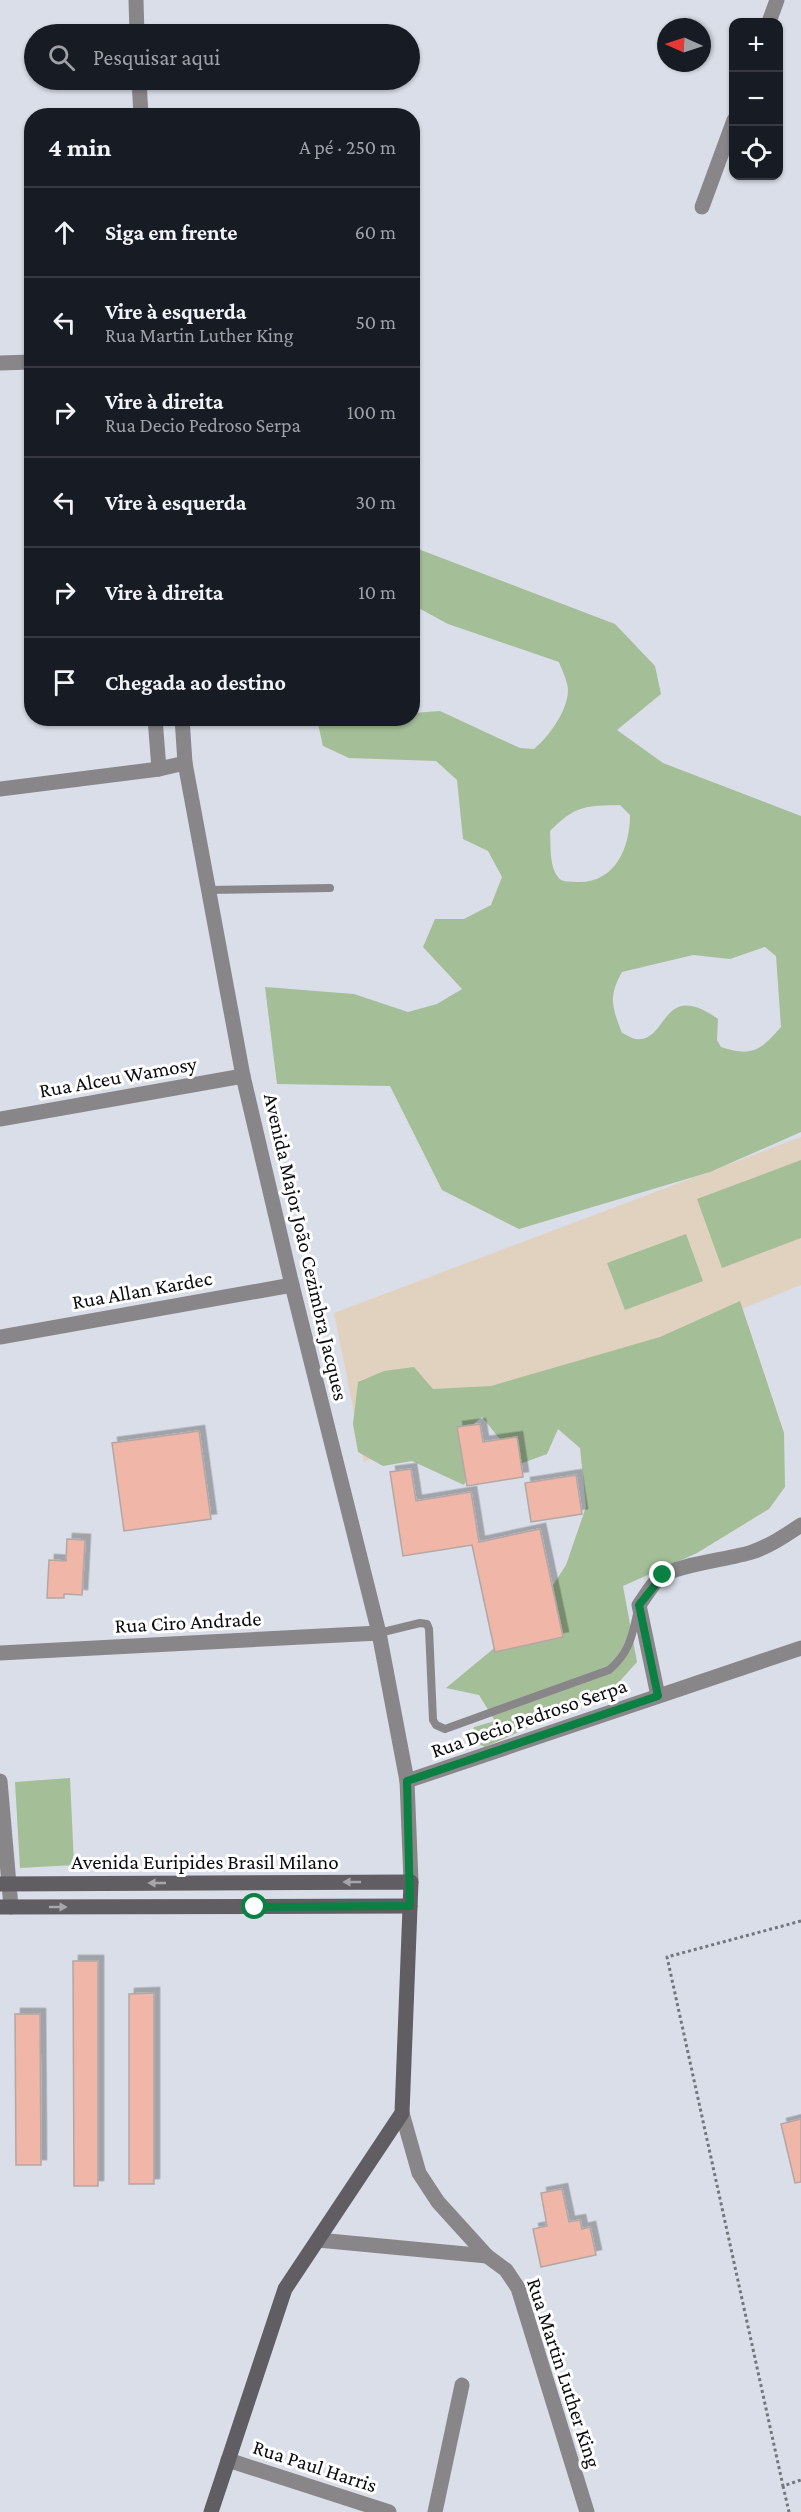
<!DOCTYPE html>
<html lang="pt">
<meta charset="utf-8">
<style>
:root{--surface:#171b24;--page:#242831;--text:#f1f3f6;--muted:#9ea1a6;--line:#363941}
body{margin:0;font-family:"Crimson Pro",serif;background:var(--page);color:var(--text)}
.controls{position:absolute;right:18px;top:18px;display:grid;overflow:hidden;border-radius:12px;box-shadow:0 2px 4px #0004}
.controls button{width:54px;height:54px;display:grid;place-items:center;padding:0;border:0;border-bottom:2px solid var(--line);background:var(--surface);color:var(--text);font:30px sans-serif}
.compass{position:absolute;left:657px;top:18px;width:54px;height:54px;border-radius:50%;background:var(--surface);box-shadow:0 2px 4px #0004;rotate:273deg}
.stop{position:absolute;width:18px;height:18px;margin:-14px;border:4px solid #0b8043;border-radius:50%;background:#fff}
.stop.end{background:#0b8043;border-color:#fff;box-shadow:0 2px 6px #0008}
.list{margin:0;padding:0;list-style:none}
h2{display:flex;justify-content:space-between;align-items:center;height:78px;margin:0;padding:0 24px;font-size:26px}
h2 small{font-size:20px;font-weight:400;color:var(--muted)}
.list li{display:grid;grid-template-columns:39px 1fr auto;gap:18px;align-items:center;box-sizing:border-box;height:90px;padding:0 24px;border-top:2px solid var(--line)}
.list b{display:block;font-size:22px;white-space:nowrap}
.list p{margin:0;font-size:20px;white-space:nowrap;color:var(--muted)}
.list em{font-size:20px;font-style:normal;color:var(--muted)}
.icon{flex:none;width:33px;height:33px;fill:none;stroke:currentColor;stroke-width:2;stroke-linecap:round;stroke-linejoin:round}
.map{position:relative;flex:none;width:801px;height:2512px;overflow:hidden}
.search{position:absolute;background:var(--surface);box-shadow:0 2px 4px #0004;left:24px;top:24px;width:396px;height:66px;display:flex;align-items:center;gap:15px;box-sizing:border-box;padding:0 21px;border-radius:33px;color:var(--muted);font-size:22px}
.panel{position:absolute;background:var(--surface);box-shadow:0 2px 4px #0004;left:24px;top:108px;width:396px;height:618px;border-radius:24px}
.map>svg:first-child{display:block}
.education{fill:#e0d2bf}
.green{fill:#a4be98;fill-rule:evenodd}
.building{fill:#f0b6a7;stroke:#b3a7a4;stroke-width:1.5;filter:url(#shadow)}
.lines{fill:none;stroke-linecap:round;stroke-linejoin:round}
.path{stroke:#73767c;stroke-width:3;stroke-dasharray:3 3;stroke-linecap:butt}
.service{stroke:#89868a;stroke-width:8}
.minor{stroke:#89868a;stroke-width:15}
.tertiary{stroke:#89868a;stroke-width:15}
.secondary{stroke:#605d63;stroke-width:15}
.oneway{fill:#a8a6a9}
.route{stroke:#0b8043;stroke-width:8}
.labels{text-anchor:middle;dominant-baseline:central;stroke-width:6;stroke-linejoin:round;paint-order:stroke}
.street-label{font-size:21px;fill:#0b0c0f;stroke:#fff}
</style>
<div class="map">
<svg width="801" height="2512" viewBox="0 0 801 2512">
<defs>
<filter id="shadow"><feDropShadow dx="5.5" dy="-5.5" stdDeviation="0" flood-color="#0004"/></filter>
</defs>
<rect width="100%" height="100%" fill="#dadee8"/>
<polygon class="education" points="801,1137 801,1285 364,1462 334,1313"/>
<g class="green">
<path d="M413,547L615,624L655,666L661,694L617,730L663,763L801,816V1132L710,1172L519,1229L442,1190L390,1086L277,1084L265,987L354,994L408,1012L437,1004L462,989L423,947L435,919H464L491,905L502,877L488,851L463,839L457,780L436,761L349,758L323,746L317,719H364L387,725L401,719L412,718L413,713L440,711L520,748L534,749C549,737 568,710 568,690C568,682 562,670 559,662L448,624L413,605ZM620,805L630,815C630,848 615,884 576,882C570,881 562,883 558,877C549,866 551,845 550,831C576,805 585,806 620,805ZM765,947L776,956L781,1027C760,1051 752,1057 721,1047L717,1040L718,1019C660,978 669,1044 635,1039C631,1038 625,1034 622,1033C612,1007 608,997 622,972L693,955L730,959Z"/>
<polygon points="801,1160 801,1238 722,1268 697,1199"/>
<polygon points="686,1234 703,1281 625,1310 607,1263"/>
<polygon points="740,1301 784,1433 785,1487 769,1509 697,1553 623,1586 637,1662 611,1691 485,1747 471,1740 474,1727 495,1721 479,1695 446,1688 533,1616 566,1565 586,1507 580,1448 558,1429 547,1454 520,1464 482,1417 460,1435 476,1460 464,1485 412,1461 383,1466 358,1452 353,1424 358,1382 384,1371 414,1367 433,1389 491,1386 660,1337"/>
<polygon points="70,1778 74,1865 20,1868 15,1782"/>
</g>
<g class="building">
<polygon points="480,1424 483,1442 517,1437 523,1477 467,1486 457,1427"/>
<polygon points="199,1431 211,1519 124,1531 112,1443"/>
<polygon points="411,1469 416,1501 471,1492 479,1542 540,1529 563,1637 495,1652 472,1545 403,1556 390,1472"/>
<polygon points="576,1475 582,1514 531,1522 525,1483"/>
<polygon points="67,1539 85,1540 82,1595 64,1594 64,1598 47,1598 49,1560 66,1561"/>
<polygon points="73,1961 98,1961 98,2186 74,2186"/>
<polygon points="154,1993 154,2184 129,2184 129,1994"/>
<polygon points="15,2014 40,2014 41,2165 16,2165"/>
<polygon points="801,2119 801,2182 795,2183 781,2124"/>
<polygon points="562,2189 569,2222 580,2220 582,2229 590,2227 596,2255 541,2267 533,2229 547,2226 541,2193"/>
</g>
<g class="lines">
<g class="path">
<polyline points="801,1921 667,1957 783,2486 801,2480"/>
<polyline points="783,2486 789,2512"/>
</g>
<g class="service">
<polyline points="207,890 330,888"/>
<path d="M379,1633L420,1623L427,1624L429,1629L433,1720L436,1725L445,1729L609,1670C628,1654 632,1638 637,1614"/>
</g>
<g class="minor">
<polyline points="769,22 777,0"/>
<polyline points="702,207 734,120"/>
<polyline points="0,363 32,362"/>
<polyline points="155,718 159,769"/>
<polyline points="0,1119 243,1076"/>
<polyline points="0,1337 292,1285"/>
<polyline points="0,1653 379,1633"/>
<path d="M658,1696L639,1605C646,1596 652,1583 662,1576C676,1565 731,1559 752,1552C770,1546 786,1535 801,1525"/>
<polyline points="0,1781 11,1907"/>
<polyline points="407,1781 801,1648"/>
<polyline points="402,2113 419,2173 438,2202 487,2256 506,2270 518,2288 587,2512"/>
<polyline points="318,2240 487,2256"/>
<polyline points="228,2460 389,2512"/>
<polyline points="435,2512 462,2385"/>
</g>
<g class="tertiary">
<polyline points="136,0 137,34"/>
<polyline points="139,80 141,116"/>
<polyline points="182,718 185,763 243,1076 292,1285 379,1633 407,1781 411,1882"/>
<polyline points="0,789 159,769 185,763"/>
</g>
<g class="secondary">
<polyline points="0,1884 411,1882 402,2113 285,2289 211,2512"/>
<polyline points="0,1907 410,1906"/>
</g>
</g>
<defs><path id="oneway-solid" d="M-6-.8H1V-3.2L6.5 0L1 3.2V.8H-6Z" transform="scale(1.5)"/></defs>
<g class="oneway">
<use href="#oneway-solid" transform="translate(352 1882) rotate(180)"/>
<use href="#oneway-solid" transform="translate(157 1883) rotate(180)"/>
<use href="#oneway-solid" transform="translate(58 1907)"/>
</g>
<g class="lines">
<polyline class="route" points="255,1907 410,1906 407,1781 658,1696 639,1605 663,1575"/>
</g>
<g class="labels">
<g class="street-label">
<text transform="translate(118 1077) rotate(-10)">Rua Alceu Wamosy</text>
<text transform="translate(306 1247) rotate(77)">Avenida Major João Cezimbra Jacques</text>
<text transform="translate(142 1290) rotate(-10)">Rua Allan Kardec</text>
<text transform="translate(188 1622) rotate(-3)">Rua Ciro Andrade</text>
<text transform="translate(529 1718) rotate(-19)">Rua Decio Pedroso Serpa</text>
<text x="205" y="1862">Avenida Euripides Brasil Milano</text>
<text transform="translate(564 2373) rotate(72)">Rua Martin Luther King</text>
<text transform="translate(315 2466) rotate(18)">Rua Paul Harris</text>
</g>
</g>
</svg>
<div class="controls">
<button>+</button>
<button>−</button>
<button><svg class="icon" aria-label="locate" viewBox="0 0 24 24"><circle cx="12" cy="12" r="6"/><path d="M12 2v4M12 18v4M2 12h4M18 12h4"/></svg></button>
</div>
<svg class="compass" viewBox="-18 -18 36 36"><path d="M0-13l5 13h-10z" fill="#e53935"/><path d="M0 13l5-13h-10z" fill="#9ea1a6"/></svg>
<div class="stop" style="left:255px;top:1907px"></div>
<div class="stop end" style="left:663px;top:1575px"></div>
<div class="search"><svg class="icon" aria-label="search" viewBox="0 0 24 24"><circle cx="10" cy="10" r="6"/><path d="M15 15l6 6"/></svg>Pesquisar aqui</div>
<section class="panel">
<h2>4 min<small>A pé · 250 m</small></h2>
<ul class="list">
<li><svg class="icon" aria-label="ahead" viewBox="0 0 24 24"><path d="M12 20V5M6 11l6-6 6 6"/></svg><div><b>Siga em frente</b></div><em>60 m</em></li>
<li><svg class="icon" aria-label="left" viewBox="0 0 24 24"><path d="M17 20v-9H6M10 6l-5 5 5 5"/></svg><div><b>Vire à esquerda</b><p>Rua Martin Luther King</p></div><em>50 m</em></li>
<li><svg class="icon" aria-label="right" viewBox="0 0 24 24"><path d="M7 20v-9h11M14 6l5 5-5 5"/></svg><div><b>Vire à direita</b><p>Rua Decio Pedroso Serpa</p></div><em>100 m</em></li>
<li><svg class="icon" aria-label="left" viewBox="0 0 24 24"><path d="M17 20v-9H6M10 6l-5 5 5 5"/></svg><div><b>Vire à esquerda</b></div><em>30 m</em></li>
<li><svg class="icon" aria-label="right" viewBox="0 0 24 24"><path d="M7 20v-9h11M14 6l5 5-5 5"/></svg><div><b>Vire à direita</b></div><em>10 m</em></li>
<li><svg class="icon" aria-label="arrive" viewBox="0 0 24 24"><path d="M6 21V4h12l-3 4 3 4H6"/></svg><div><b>Chegada ao destino</b></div></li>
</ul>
</section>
</div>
